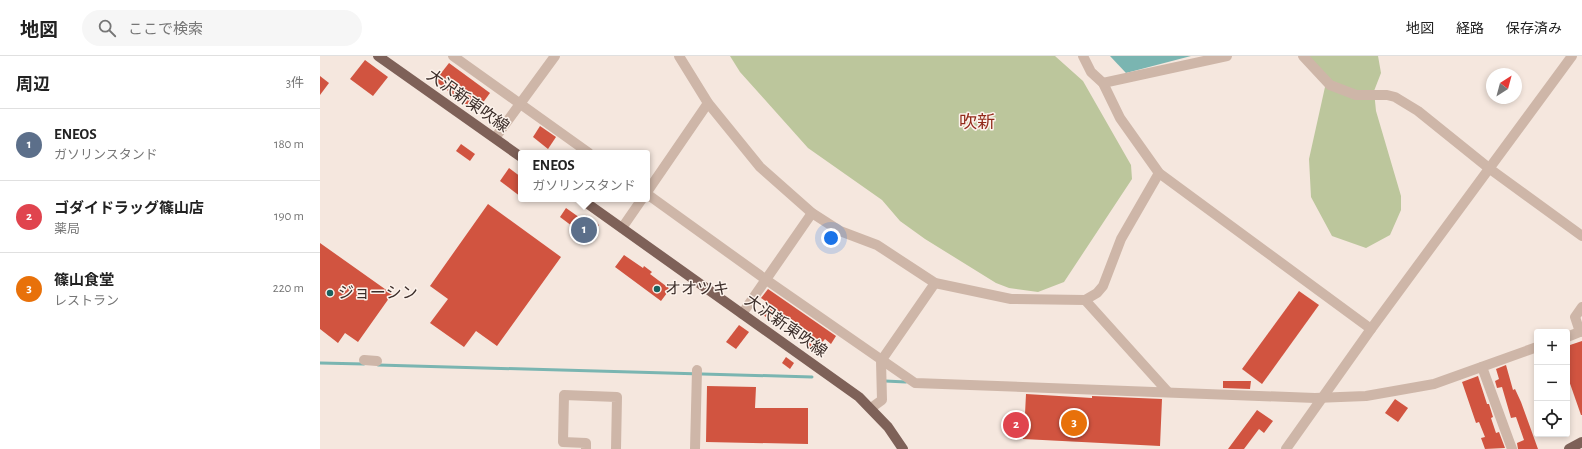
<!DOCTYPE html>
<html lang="ja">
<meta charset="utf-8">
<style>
:root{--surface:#fff;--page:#f6f6f6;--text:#222;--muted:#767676;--line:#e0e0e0;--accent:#1a615e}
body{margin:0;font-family:"Alegreya Sans","Noto Sans JP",sans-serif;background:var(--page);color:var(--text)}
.controls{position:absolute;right:12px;bottom:12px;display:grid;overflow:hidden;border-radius:4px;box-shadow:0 2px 6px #0003}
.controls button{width:36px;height:36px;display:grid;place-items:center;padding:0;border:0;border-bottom:1px solid var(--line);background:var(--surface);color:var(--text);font:20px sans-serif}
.compass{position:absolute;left:1166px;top:12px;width:36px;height:36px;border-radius:50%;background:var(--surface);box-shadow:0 2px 6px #0003;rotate:36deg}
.you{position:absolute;left:511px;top:182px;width:14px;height:14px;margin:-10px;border:3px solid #fff;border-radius:50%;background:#1a73e8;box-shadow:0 0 0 6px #1a73e833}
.badge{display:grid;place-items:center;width:26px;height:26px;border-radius:50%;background:var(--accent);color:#fff;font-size:13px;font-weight:700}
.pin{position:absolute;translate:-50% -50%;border:2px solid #fff;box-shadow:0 1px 4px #0006}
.popup{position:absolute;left:198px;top:94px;width:132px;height:52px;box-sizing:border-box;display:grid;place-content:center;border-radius:4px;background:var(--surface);filter:drop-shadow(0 1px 3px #0005);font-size:13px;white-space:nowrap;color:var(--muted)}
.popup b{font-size:15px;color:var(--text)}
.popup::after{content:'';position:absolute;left:50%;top:100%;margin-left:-8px;border:8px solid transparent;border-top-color:var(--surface)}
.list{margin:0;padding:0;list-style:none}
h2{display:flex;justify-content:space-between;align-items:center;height:52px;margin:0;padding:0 16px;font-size:17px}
h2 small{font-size:13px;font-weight:400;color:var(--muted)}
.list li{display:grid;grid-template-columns:26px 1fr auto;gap:12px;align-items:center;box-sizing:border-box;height:72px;padding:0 16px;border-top:1px solid var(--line)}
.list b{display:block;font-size:15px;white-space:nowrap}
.list p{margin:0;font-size:13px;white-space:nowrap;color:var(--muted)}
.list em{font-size:13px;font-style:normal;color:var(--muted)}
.icon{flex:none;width:22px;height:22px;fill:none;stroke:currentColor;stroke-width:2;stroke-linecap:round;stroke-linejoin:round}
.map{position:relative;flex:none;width:1262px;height:393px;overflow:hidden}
header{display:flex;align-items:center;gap:24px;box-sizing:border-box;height:56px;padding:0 20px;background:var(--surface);border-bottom:1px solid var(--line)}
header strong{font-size:19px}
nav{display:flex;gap:22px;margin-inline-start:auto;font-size:14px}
.search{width:280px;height:36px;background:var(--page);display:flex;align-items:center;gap:10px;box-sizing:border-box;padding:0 14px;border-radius:22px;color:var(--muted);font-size:15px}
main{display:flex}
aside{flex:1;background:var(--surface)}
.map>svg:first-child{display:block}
.green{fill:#bcc69c}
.water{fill:#7ab5b1}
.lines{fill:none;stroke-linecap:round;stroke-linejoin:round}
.stream{stroke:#7ab5b1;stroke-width:3}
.building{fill:#d15440}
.minor{stroke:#ceb6a8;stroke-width:10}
.major{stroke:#7e6158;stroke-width:10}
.poi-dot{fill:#1a615e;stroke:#fcf2eb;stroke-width:1.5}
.labels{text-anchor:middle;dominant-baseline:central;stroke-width:3;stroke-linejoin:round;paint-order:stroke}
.street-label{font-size:16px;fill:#3b2d29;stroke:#fcf2eb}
.poi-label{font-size:16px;fill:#3b2d29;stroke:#fcf2eb;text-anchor:start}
.quarter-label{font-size:18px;fill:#922a1a;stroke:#fcf2eb}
</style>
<header>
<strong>地図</strong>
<div class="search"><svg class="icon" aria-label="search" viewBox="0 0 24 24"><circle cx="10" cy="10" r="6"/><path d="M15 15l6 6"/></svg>ここで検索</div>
<nav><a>地図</a><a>経路</a><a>保存済み</a></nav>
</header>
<main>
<aside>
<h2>周辺<small>3件</small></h2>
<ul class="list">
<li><span class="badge" style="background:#5c6f8a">1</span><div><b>ENEOS</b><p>ガソリンスタンド</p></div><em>180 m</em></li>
<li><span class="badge" style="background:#e0444e">2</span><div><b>ゴダイドラッグ篠山店</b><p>薬局</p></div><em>190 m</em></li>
<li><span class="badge" style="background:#e8710a">3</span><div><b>篠山食堂</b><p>レストラン</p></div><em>220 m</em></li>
</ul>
</aside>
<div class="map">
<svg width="1262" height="393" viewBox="0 0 1262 393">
<rect width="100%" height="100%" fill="#f5e7de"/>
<g class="green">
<polygon points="410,0 735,0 763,25 811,109 812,123 744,226 718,236 689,232 676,227 605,183 580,165 562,144 488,92 420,16"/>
<polygon points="981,0 1058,0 1061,17 1054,35 1056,55 1081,140 1081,154 1070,179 1046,192 1012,180 991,141 989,103 1007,22"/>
</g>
<polygon class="water" points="790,0 871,0 806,17"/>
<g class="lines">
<g class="stream">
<polyline points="0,307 44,308"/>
<polyline points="58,309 492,321"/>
<polyline points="565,325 586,326"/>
</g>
</g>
<g class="building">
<polygon points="45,4 68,21 53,40 30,23"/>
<polygon points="129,7 170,37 156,56 115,25"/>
<polygon points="0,20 9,27 0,39"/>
<polygon points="220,70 236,81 228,93 213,81"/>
<polygon points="141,88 155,98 150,105 136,95"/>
<polygon points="189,112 201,121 201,141 180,125"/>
<polygon points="168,148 241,201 177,290 156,275 144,291 110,267 128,243 110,230"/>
<polygon points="246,152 263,164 266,159 279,169 265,187 252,178 256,173 240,161"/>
<polygon points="0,187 72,238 38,286 25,277 18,287 0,273"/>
<polygon points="304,199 323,212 324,210 332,216 330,218 350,233 341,245 295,211"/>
<polygon points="448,233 516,280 511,288 505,283 495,295 483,286 490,277 467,260 465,262 455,254 449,263 443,259 450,248 441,242"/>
<polygon points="979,235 999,249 942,328 922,313"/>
<polygon points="419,269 429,276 416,293 406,286"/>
<polygon points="1262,285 1262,359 1261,359 1247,319 1247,290"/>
<polygon points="466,301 474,307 470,313 462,307"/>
<polygon points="1186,309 1193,334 1195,333 1201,346 1218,393 1198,393 1197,387 1204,384 1196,361 1191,362 1182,331 1177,332 1175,325 1179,323 1176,313"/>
<polygon points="1158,320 1167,348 1169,348 1173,361 1171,362 1176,377 1179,376 1185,392 1165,393 1161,382 1165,381 1159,366 1156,367 1142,326"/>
<polygon points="903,325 931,325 930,333 903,332"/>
<polygon points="387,330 436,331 435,352 488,352 488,388 386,386"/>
<polygon points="706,338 772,342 772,340 842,343 840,390 703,383 703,381 689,379 691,356 705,358"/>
<polygon points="1075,343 1088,352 1078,366 1065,357"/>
<polygon points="937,354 953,365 944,377 939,373 924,393 908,393"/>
</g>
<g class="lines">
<g class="minor">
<polyline points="133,0 269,97"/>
<polyline points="359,0 388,47 440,111 492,157 520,175 557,189 615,227 691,243 765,244 777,237 783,230 801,183 839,117"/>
<polyline points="763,0 771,16 783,27 800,62 839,117 1051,273"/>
<polyline points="983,0 1010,29 1036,39 1067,39 1075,41 1098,55 1170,113 1262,180"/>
<polyline points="783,27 907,0"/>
<polyline points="175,82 235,0"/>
<polyline points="327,136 388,47"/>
<polyline points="327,138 445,223 595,327 995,342 1046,340 1114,328 1217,291"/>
<polyline points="302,172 322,143"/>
<polyline points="765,244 848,336"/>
<polyline points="422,258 492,157"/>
<polyline points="1260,276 1255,261 1262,251"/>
<polyline points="1247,281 1262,275"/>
<polyline points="44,304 57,305"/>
<polyline points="1162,311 1192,393"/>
<polyline points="551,352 562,344 561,305 615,227"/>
<polyline points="266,393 266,387 243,386 244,339 297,341 296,393"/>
<polyline points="375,393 377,314"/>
<polyline points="966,393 1051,273 1252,0"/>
</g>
<g class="major">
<polyline points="58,0 201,101"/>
<polyline points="261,143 539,341 568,371 583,393"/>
<polyline points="1249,393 1262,386"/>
</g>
</g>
<g class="poi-dot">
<circle cx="337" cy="233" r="4"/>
<circle cx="10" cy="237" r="4"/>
</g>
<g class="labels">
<g class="street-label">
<text transform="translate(148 45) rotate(35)">大沢新東吹線</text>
<text transform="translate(466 270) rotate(35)">大沢新東吹線</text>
</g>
<g class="poi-label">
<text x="345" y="233">オオツキ</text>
<text x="18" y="237">ジョーシン</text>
</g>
<g class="quarter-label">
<text x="657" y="67">吹新</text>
</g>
</g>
</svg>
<div class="controls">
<button>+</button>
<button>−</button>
<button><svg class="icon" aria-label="locate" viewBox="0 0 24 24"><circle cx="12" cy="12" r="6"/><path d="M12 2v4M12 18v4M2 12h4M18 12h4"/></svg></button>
</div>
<svg class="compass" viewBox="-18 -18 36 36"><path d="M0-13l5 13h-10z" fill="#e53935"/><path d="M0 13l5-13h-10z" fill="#767676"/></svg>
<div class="you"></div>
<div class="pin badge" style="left:264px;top:174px;background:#5c6f8a">1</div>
<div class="popup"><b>ENEOS</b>ガソリンスタンド</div>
<div class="pin badge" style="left:696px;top:369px;background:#e0444e">2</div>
<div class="pin badge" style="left:754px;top:367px;background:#e8710a">3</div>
</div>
</main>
